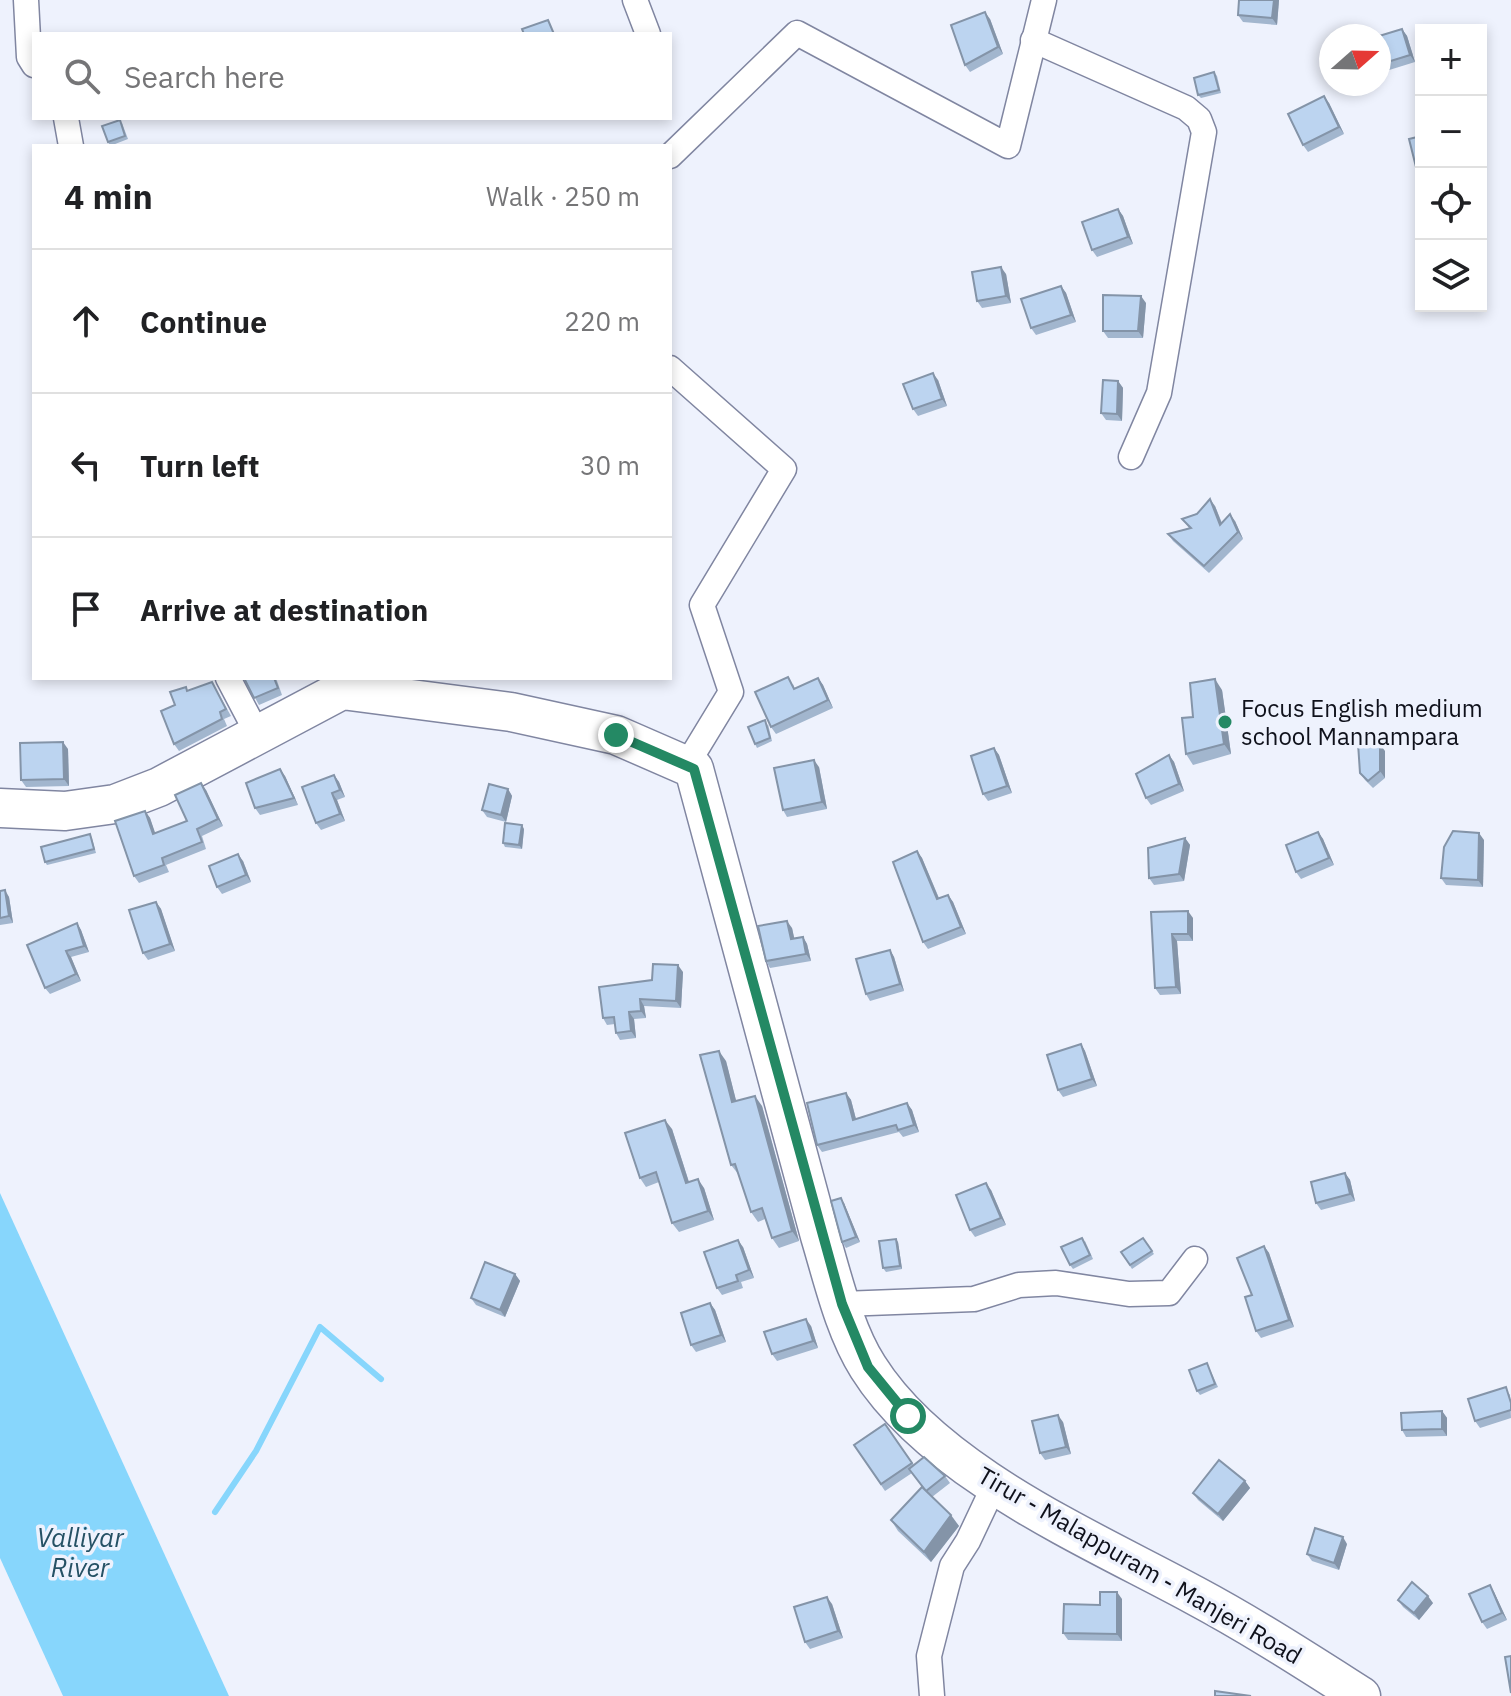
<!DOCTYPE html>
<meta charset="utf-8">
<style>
:root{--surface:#fff;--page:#f6f6f6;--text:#202124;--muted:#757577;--line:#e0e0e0}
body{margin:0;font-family:"IBM Plex Sans",sans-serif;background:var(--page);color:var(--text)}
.controls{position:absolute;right:24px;top:24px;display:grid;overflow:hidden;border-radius:0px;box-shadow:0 4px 12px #0003}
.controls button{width:72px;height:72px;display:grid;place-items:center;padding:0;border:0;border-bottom:2px solid var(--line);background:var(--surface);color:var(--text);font:40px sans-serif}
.compass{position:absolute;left:1319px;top:24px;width:72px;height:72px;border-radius:50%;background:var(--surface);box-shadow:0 4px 12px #0003;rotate:70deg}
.stop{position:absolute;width:24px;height:24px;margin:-18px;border:6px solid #248964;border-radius:50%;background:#fff}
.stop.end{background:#248964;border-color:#fff;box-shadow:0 2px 8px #0008}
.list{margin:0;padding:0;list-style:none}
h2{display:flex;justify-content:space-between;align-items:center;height:104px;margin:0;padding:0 32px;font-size:34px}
h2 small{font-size:26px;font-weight:400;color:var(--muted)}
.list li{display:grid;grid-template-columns:52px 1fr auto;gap:24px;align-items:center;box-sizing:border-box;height:144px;padding:0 32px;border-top:2px solid var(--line)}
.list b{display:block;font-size:30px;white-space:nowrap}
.list em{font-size:26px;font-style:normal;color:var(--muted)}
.icon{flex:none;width:44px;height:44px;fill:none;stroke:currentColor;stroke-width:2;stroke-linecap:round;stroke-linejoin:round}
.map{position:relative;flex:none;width:1511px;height:1696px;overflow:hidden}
.search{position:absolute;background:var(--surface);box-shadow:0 4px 12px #0003;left:32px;top:32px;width:640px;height:88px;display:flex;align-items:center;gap:20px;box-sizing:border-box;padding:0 28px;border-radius:0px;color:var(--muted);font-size:30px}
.panel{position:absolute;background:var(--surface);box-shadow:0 4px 12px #0003;left:32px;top:144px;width:640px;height:536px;border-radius:0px}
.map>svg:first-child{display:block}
.water{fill:#87d6fc}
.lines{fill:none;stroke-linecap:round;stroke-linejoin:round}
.stream{stroke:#87d6fc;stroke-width:6}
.street-casing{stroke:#8086a1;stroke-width:27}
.primary-casing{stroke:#8086a1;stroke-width:41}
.street{stroke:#fff;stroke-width:24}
.primary{stroke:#fff;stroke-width:38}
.wall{fill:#a2b6ce}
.shaded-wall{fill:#8494a8}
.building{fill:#bcd4f0;stroke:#8494a8;stroke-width:2}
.route{stroke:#248964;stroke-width:10}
.poi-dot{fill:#248964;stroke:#eef2fd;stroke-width:3}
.labels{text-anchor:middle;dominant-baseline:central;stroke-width:7;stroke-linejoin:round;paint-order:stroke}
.poi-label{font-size:24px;fill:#0f111b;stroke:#eef2fd;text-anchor:start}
.street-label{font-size:24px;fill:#0f111b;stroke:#eef2fd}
.water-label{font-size:26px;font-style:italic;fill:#255165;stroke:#eef2fd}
</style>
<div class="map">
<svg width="1511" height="1696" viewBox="0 0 1511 1696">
<rect width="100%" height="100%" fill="#eef2fd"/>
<polygon class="water" points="0,1193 229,1696 63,1696 0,1558"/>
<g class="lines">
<polyline class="stream" points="215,1512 256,1451 320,1327 381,1379"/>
<defs>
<g id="street">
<polyline points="26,0 29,57 34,65"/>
<polyline points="635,0 648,34"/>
<polyline points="1033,40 1186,108 1199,119 1204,132 1159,393 1131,457"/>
<polyline points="66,118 71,146"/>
<polyline points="670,156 797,33 1008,146 1044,0"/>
<polyline points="670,368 784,469 702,605 731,692 686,766"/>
<polyline points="228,678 258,735"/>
<polyline points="842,1304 974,1299 1019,1285 1056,1283 1129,1294 1169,1293 1195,1259"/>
<polyline points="932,1696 929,1656 952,1566 968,1541 994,1486"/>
</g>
<path id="primary" d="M0,808L65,811L115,804L159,787L342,690L511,712L616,735L694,769L820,1236C833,1279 844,1329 868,1367C934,1472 1089,1538 1194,1595C1252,1626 1306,1661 1361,1696"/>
</defs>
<use href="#street" class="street-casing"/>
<use href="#primary" class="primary-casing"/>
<use href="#street" class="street"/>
<use href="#primary" class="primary"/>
</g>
<g class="wall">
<polygon points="1279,0 1277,25 1243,22 1238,15"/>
<polygon points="990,19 1003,54 970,72 965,65"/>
<polygon points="1402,29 1407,36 1415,62 1386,71 1381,64"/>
<polygon points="1214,72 1217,76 1221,93 1201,98 1198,95"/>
<polygon points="1329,103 1344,134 1308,152 1303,145"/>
<polygon points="122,123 128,139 110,146 108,142"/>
<polygon points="1118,209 1123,216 1133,244 1097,257 1092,250"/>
<polygon points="1006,274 1011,303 982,308 977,301"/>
<polygon points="1061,286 1066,293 1076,322 1036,335 1031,328"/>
<polygon points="1146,303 1143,338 1108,338 1103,331"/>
<polygon points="938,380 947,406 918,416 913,409"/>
<polygon points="1118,381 1123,388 1122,421 1106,420 1101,413"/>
<polygon points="1215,506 1222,523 1235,521 1243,539 1209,573 1173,541 1168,534 1189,528 1182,519"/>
<polygon points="244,678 276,678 282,695 259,705"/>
<polygon points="818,678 823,685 833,708 776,734 771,727 793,684 795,689"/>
<polygon points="212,682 231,716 224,719 227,726 179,751 174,744 175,705 186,687 188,691"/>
<polygon points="1222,690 1231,754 1193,765 1186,754"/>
<polygon points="768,724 772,741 757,748 755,744"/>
<polygon points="994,748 999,755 1012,793 988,801 983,794"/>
<polygon points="68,749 69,786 26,787 21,780"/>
<polygon points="1385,751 1385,778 1373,788 1365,780 1360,773"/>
<polygon points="1169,755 1174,762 1184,791 1151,805 1146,798"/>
<polygon points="819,767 827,809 787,817 783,810"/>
<polygon points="334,775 339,782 345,797 337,800 345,821 321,830 316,823"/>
<polygon points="285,776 298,805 260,815 255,808"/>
<polygon points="508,789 512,796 506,822 487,817 482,810"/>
<polygon points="206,790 223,826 202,836 206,849 166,865 169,872 139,883 134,876 145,811 150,818 155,834 187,821"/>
<polygon points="524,829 522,849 505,847 503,843"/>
<polygon points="1318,832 1323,839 1334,865 1301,879 1296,872"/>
<polygon points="90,834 92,838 96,853 47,865 45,862"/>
<polygon points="1185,838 1190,845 1184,881 1154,885 1149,878"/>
<polygon points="1484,840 1483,887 1446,885 1441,878"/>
<polygon points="917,851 922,858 939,898 948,895 953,902 966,934 928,949 923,942"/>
<polygon points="243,861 251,882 222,894 217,887"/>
<polygon points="0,891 9,897 13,923 0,925"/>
<polygon points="156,902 161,909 175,951 148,960 143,953"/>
<polygon points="1151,912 1193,918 1193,941 1177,941 1181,994 1160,995 1155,988"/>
<polygon points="77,923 81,930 89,952 71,957 81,981 50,994 45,988"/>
<polygon points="792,928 794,938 803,937 807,944 811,961 770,968 766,961"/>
<polygon points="890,950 894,957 904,991 870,1001 866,994"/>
<polygon points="683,972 681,1008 644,1006 646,1018 634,1019 636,1038 620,1040 616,1033 615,1024 607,1025 603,1018 652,980"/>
<polygon points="1081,1044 1085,1051 1097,1086 1063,1097 1058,1090"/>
<polygon points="726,1061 736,1101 762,1106 799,1241 779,1248 772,1238 765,1219 758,1222 751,1212 739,1175 731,1165"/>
<polygon points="846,1093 851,1100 856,1119 907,1103 912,1110 919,1132 903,1137 899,1132 822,1152 817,1145"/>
<polygon points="672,1129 689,1182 704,1188 714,1220 679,1232 672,1223 659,1182 646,1187 640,1178"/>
<polygon points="1345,1173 1350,1180 1355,1201 1321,1210 1316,1203"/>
<polygon points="991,1190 1006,1225 975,1237 970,1230"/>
<polygon points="844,1203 860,1242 846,1248 842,1242"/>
<polygon points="1143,1238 1154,1254 1132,1269 1121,1252"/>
<polygon points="1085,1241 1093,1259 1073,1269 1070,1265"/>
<polygon points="898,1242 902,1269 886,1272 883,1268"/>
<polygon points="1264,1246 1269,1253 1294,1327 1261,1338 1256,1331"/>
<polygon points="743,1247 754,1278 741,1282 743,1288 722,1295 717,1288"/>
<polygon points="515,1274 520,1281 505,1317 476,1305 471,1298"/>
<polygon points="710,1303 715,1310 726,1342 696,1352 691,1345"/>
<polygon points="811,1326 818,1348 777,1361 772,1354"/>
<polygon points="1207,1363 1218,1387 1200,1395 1197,1391"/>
<polygon points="1510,1394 1511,1418 1480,1428 1475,1421"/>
<polygon points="1442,1411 1447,1418 1447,1436 1406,1437 1402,1430"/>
<polygon points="1063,1422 1071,1454 1045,1460 1040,1453"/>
<polygon points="885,1424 914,1465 945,1476 950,1483 932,1497 959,1526 931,1562 898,1531 891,1520 926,1491 912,1473 885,1491 854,1445"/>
<polygon points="1245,1481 1250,1488 1223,1521 1198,1500 1193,1493"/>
<polygon points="1347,1544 1339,1570 1312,1561 1307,1554"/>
<polygon points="1494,1592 1507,1620 1487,1629 1482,1622"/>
<polygon points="1122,1599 1122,1641 1068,1640 1063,1633 1100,1605"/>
<polygon points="1398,1600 1433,1603 1419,1620 1403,1607"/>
<polygon points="832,1604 843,1638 810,1649 805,1642"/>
</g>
<g class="shaded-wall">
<polygon points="1274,0 1279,0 1277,25 1272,18"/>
<polygon points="985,12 990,19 1003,54 998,47"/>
<polygon points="1402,29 1407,36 1415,62 1410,55"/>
<polygon points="1324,96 1329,103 1344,134 1339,127"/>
<polygon points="1118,209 1123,216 1133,244 1128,237"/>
<polygon points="1001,267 1006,274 1011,303 1006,296"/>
<polygon points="1061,286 1066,293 1076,322 1071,315"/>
<polygon points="1141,296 1146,303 1143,338 1138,331"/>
<polygon points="933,373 938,380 947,406 942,399"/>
<polygon points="1118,381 1123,388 1122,421 1117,414"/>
<polygon points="1210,499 1215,506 1225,532 1220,525"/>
<polygon points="1230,514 1235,521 1243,539 1238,532"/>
<polygon points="818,678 823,685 833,708 828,700"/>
<polygon points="1215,679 1222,690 1231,754 1224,744"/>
<polygon points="63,742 68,749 69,786 64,779"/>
<polygon points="1380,744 1385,751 1385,778 1380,771"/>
<polygon points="994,748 999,755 1012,793 1007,786"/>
<polygon points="1169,755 1174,762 1184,791 1179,784"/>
<polygon points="814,760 819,767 827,809 822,802"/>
<polygon points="280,769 285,776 298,805 294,798"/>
<polygon points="334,775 339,782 345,797 340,790"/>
<polygon points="201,783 206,790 223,826 218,819"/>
<polygon points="508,789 512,796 506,822 501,815"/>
<polygon points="332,793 337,800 345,821 340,814"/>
<polygon points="145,811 150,818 158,841 153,834"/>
<polygon points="522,825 524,829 522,849 519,845"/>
<polygon points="1318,832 1323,839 1334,865 1329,858"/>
<polygon points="1479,833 1484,840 1483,887 1478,880"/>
<polygon points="1185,838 1190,845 1184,881 1179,874"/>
<polygon points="917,851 922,858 942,906 937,899"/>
<polygon points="238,854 243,861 251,882 246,875"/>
<polygon points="5,890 9,897 13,923 9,916"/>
<polygon points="948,895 953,902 966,934 961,927"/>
<polygon points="156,902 161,909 175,951 170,944"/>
<polygon points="1188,911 1193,918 1193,941 1188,934"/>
<polygon points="787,921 792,928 796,946 791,939"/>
<polygon points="77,923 81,930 89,952 84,946"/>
<polygon points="1172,934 1177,941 1181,994 1176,987"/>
<polygon points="803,937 807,944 811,961 806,954"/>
<polygon points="890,950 894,957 904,991 900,984"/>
<polygon points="66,951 71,957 81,981 76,974"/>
<polygon points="678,965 683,972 681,1008 676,1001"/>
<polygon points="640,999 644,1006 646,1018 641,1011"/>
<polygon points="629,1012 634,1019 636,1038 631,1031"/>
<polygon points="1081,1044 1085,1051 1097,1086 1092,1079"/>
<polygon points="719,1051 726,1061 739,1112 732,1102"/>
<polygon points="846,1093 851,1100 858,1127 853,1120"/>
<polygon points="755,1096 762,1106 799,1241 792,1231"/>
<polygon points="907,1103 912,1110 919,1132 914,1125"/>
<polygon points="665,1120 672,1129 692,1192 686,1183"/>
<polygon points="1345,1173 1350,1180 1355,1201 1350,1194"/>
<polygon points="698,1179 704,1188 714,1220 708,1211"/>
<polygon points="986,1183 991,1190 1006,1225 1001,1218"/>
<polygon points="841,1198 844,1203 860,1242 856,1237"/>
<polygon points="896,1239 898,1242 902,1269 900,1266"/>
<polygon points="738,1240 743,1247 754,1278 749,1270"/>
<polygon points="1264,1246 1269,1253 1294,1327 1289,1320"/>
<polygon points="515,1274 520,1281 505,1317 500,1310"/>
<polygon points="710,1303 715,1310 726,1342 721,1335"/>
<polygon points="806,1319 811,1326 818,1348 813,1341"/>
<polygon points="1442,1411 1447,1418 1447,1436 1442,1429"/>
<polygon points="1058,1415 1063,1422 1071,1454 1066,1447"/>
<polygon points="1245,1481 1250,1488 1223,1521 1218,1514"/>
<polygon points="951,1515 959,1526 931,1562 924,1552"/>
<polygon points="1343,1537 1347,1544 1339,1570 1334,1563"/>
<polygon points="1490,1585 1494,1592 1507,1620 1502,1613"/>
<polygon points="1117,1592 1122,1599 1122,1641 1117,1634"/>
<polygon points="1428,1596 1433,1603 1419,1620 1414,1613"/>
<polygon points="827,1597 832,1604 843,1638 838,1631"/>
</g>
<g class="building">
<polygon points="1239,0 1274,0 1272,18 1238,15"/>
<polygon points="985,12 998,47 965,65 951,25"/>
<polygon points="548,20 554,34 524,34 522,29"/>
<polygon points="1402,29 1410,55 1381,64 1379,56 1379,36"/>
<polygon points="1214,72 1219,90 1198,95 1194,78"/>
<polygon points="1324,96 1339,127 1303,145 1288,114"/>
<polygon points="120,120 125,136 108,142 102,126"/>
<polygon points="1421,136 1421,183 1420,183 1409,139"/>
<polygon points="1118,209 1128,237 1092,250 1082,222"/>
<polygon points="1001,267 1006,296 977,301 972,272"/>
<polygon points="1061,286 1071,315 1031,328 1021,299"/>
<polygon points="1103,295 1141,296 1138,331 1103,331"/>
<polygon points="933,373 942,399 913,409 903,384"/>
<polygon points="1103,380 1118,381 1117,414 1101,413"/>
<polygon points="1210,499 1220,525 1230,514 1238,532 1204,566 1168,534 1191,528 1182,519 1197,514"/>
<polygon points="788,677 794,689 818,678 828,700 771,727 755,692"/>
<polygon points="244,678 274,678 278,688 254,698"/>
<polygon points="1215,679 1224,744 1186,754 1182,718 1193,717 1190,683"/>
<polygon points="212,682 226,709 220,712 222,719 174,744 161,711 175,705 170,692 186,687 187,691"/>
<polygon points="765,720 770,738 755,744 748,727"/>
<polygon points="1372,734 1380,744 1380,771 1368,781 1360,773 1358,743"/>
<polygon points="63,742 64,779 21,780 20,743"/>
<polygon points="994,748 1007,786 983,794 971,756"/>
<polygon points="1169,755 1179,784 1146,798 1136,774"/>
<polygon points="814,760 822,802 783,810 774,768"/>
<polygon points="280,769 294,798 255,808 246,783"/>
<polygon points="334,775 340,790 332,793 340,814 316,823 302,787"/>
<polygon points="201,783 218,819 197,829 202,842 162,858 164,865 134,876 115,821 145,811 153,834 187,821 175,795"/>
<polygon points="489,784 508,789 501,815 482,810"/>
<polygon points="505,823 522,825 519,845 503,843"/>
<polygon points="1453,831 1479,833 1478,880 1441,878 1444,847"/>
<polygon points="1318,832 1329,858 1296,872 1286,845"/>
<polygon points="90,834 94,849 45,862 41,847"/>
<polygon points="1185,838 1179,874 1149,878 1148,848"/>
<polygon points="917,851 937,899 948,895 961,927 923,942 893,862"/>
<polygon points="238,854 246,875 217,887 209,866"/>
<polygon points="5,890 9,916 0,918 0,891"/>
<polygon points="156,902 170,944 143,953 129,910"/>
<polygon points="1188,911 1188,934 1172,934 1176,987 1155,988 1151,912"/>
<polygon points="787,921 791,939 803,937 806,954 766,961 758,926"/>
<polygon points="77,923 84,946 66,951 76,974 45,988 27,945"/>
<polygon points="890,950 900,984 866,994 856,959"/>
<polygon points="653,964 678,965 676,1001 640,999 641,1011 629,1012 631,1031 616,1033 614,1017 603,1018 599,987 652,980"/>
<polygon points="1081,1044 1092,1079 1058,1090 1047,1055"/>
<polygon points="719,1051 732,1102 755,1096 792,1231 772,1238 762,1208 751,1212 735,1164 731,1165 700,1055"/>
<polygon points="846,1093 853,1120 907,1103 914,1125 898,1130 896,1125 817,1145 807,1103"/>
<polygon points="665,1120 686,1183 698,1179 708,1211 672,1223 656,1172 640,1178 625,1133"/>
<polygon points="1345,1173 1350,1194 1316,1203 1311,1182"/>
<polygon points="986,1183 1001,1218 970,1230 956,1195"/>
<polygon points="841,1198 856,1237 842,1242 831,1201"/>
<polygon points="1082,1238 1090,1255 1070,1265 1061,1247"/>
<polygon points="1143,1238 1152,1251 1130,1265 1121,1252"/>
<polygon points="896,1239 900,1266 883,1268 879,1241"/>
<polygon points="738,1240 749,1270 736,1275 738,1281 717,1288 704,1252"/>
<polygon points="1264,1246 1289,1320 1256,1331 1245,1297 1252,1295 1237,1258"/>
<polygon points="485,1262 515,1274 500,1310 471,1298"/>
<polygon points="710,1303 721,1335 691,1345 681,1313"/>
<polygon points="806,1319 813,1341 772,1354 764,1332"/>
<polygon points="1207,1363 1215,1384 1197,1391 1189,1370"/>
<polygon points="1506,1387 1511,1403 1511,1410 1475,1421 1468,1399"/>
<polygon points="1442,1411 1442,1429 1402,1430 1401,1413"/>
<polygon points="1058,1415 1066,1447 1040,1453 1032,1421"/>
<polygon points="885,1424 912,1463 881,1484 854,1445"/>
<polygon points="924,1457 945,1476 926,1491 909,1469"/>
<polygon points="1219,1460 1245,1481 1218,1514 1193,1493"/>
<polygon points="922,1487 951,1515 924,1552 891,1520"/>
<polygon points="1315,1528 1343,1537 1334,1563 1307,1554"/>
<polygon points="1412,1582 1428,1596 1414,1613 1398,1600"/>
<polygon points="1490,1585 1502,1613 1482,1622 1469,1594"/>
<polygon points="1100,1592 1117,1592 1117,1634 1063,1633 1064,1604 1100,1605"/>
<polygon points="827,1597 838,1631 805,1642 794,1607"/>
<polygon points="1511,1656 1511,1693 1505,1657"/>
<polygon points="1215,1691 1251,1696 1215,1696"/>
</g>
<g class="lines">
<polyline class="route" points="616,735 694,769 842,1304 868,1367 908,1416"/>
</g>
<circle class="poi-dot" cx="1225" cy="722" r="8"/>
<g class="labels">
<g class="poi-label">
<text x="1241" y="708">Focus English medium<tspan x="1241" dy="28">school Mannampara</tspan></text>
</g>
<g class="street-label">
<text transform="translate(1140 1565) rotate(30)">Tirur - Malappuram - Manjeri Road</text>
</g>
<g class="water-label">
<text x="80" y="1537">Valliyar<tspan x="80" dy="30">River</tspan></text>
</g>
</g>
</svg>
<div class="controls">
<button>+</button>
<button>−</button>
<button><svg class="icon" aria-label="locate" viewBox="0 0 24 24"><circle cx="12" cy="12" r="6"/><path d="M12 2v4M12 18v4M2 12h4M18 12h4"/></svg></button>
<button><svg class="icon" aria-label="layers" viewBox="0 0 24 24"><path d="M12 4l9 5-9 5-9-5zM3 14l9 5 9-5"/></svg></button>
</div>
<svg class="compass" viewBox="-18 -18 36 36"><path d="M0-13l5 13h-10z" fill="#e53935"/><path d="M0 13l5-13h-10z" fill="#757577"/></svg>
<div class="stop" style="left:908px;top:1416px"></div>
<div class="stop end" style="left:616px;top:735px"></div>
<div class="search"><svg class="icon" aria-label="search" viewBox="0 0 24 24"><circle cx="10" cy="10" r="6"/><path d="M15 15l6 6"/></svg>Search here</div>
<section class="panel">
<h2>4 min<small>Walk · 250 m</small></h2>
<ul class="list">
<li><svg class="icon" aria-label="ahead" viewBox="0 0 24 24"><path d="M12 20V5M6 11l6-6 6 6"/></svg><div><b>Continue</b></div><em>220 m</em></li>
<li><svg class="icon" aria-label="left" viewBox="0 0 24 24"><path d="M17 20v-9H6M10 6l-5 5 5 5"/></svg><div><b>Turn left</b></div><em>30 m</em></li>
<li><svg class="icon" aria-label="arrive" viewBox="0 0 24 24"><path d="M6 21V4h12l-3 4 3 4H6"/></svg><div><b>Arrive at destination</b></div></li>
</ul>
</section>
</div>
